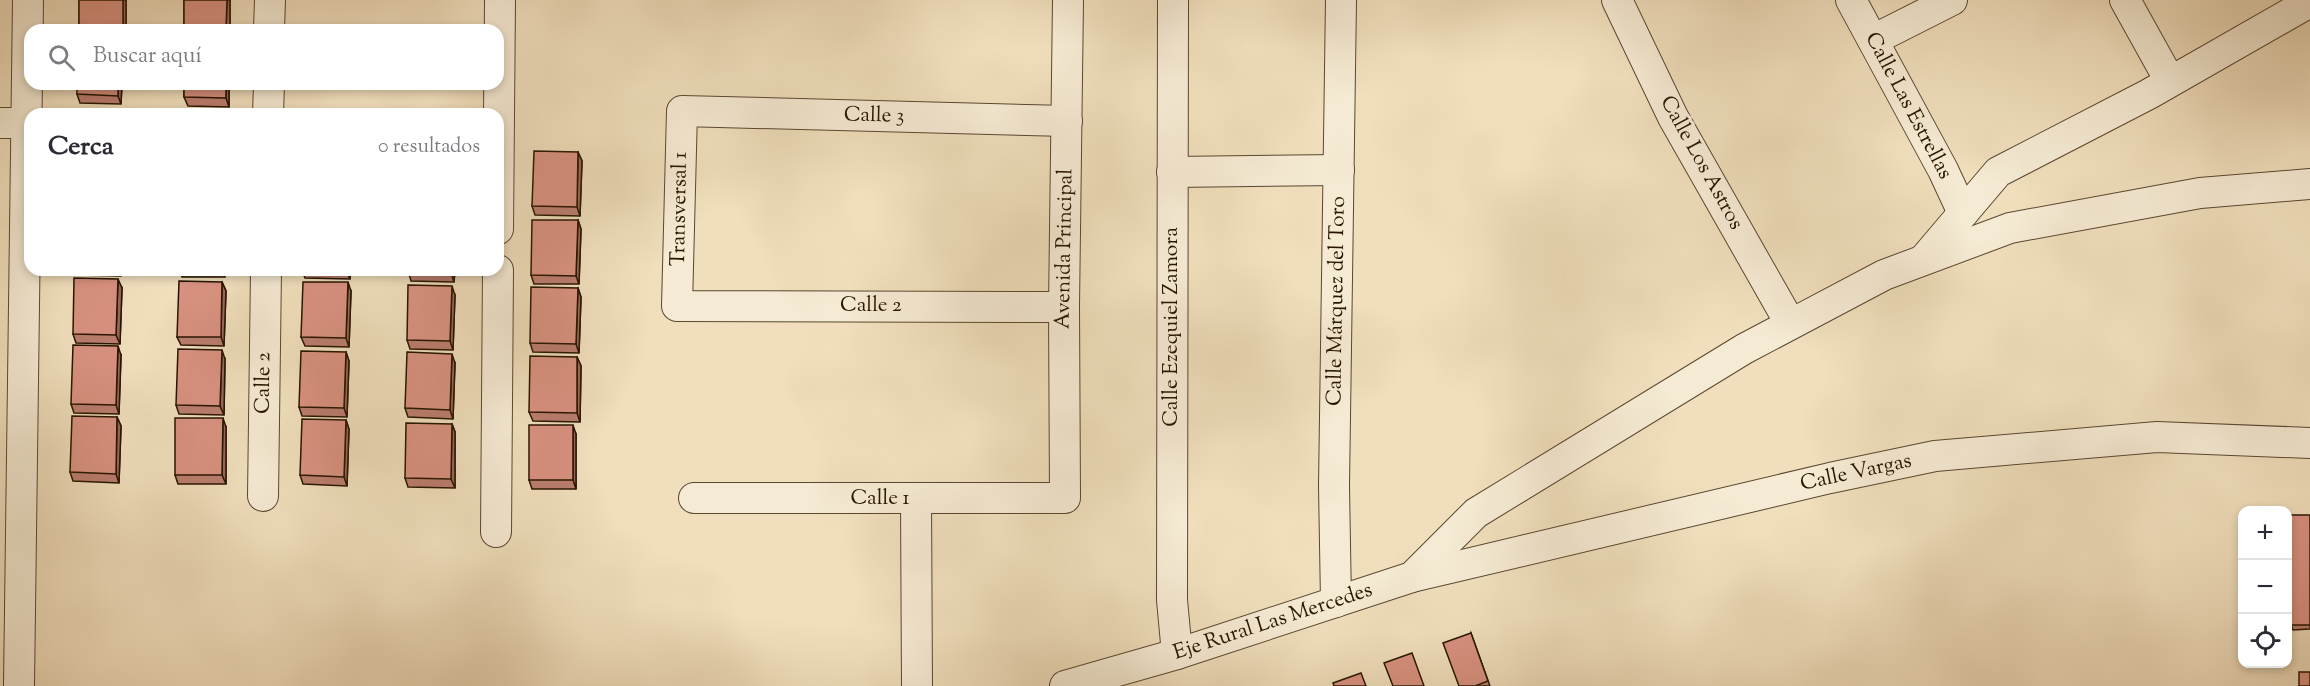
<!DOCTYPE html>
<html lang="es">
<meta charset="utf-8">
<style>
:root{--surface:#fff;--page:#f7f7f7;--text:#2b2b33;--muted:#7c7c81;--line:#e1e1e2}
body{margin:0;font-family:"Sorts Mill Goudy",serif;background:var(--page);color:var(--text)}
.controls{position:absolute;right:18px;bottom:18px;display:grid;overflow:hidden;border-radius:12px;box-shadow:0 3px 9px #0003}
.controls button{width:54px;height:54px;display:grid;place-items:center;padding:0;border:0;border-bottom:2px solid var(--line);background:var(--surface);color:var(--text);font:30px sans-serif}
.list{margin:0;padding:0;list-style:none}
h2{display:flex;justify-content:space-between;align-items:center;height:78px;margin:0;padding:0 24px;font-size:26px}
h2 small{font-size:20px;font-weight:400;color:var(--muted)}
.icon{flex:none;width:33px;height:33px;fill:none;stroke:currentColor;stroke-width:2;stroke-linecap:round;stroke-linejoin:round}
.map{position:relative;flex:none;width:2310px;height:686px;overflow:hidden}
.search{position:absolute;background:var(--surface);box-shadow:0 3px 9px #0003;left:24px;top:24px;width:480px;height:66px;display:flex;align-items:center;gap:15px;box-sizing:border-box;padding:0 21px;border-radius:18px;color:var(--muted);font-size:22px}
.panel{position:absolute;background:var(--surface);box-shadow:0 3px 9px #0003;left:24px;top:108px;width:480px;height:168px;border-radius:18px}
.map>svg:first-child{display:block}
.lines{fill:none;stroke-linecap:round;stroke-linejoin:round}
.minor-casing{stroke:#5a472f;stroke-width:32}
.minor{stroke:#f5ead3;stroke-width:30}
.wall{fill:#ba7d6e;stroke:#281500;stroke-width:1.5}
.shaded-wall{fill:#97665a;stroke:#281500;stroke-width:1.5}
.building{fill:#d89180;stroke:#281500;stroke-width:1.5}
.labels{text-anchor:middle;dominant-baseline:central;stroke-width:6;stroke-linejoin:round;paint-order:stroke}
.street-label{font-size:21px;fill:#281500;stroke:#f5ead3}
</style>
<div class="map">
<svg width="2310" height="686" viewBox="0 0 2310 686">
<rect width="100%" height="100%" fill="#f0debc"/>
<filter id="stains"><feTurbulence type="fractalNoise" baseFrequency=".00333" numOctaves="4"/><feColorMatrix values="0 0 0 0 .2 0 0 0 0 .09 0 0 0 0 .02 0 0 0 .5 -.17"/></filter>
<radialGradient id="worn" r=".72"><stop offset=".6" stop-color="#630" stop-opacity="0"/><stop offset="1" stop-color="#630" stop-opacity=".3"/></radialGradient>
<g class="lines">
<defs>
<g id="minor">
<polyline points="1173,0 1172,600 1177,654"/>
<polyline points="1617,0 1673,117 1790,323"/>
<polyline points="1851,0 1943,170 1963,213"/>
<polyline points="2125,0 2170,81"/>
<polyline points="269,30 270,0"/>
<polyline points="1873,40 1952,0"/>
<polyline points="268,114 269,84"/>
<polyline points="0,123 30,123"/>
<polyline points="1172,172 1339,170"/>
<polyline points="498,229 500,0"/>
<polyline points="1925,258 1998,172 2149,94 2310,2"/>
<polyline points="1064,307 677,306 682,111 1067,121"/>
<polyline points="263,496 266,270"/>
<polyline points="694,498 1065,498 1064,307 1068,0"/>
<polyline points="916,499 917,686"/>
<polyline points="496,532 498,270"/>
<polyline points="1412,577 1476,513 1744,349 1884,275 2010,228 2200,193 2310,184"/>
<polyline points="1336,602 1334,486 1341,0"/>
<polyline points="19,686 28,0"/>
<polyline points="1065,686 1177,654 1412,577 1830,478 1935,456 2157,437 2310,443"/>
</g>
</defs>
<use href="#minor" class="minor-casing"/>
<use href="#minor" class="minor"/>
</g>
<g class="wall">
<polygon points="79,0 126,0 126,30 80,30 79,27"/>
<rect x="184" y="0" width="46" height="30"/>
<polygon points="122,84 121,104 80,103 77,94"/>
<polygon points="184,84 229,84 229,107 188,106 184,97"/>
<polygon points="578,152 582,161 580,216 535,215 532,206"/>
<polygon points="578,220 581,229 579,284 534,284 531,275"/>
<polygon points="75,270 122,270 121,276 77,275"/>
<polygon points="180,270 226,270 225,277 182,277"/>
<polygon points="302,270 350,270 350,279 305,278"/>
<polygon points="408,270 455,270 454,282 411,281"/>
<polygon points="222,282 226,291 224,346 181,345 177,337"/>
<polygon points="122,288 120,344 76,343 73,334"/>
<polygon points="578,288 581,297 579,353 533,352 530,343"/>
<polygon points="351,291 349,347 305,346 301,337"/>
<polygon points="455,295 453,350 410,349 407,340"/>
<polygon points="346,352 349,361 347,417 302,416 299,407"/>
<polygon points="121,355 119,414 74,413 71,404"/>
<polygon points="577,357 581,366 580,422 533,421 529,412"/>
<polygon points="225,359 224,415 179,414 176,405"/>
<polygon points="455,363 453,419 408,417 405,408"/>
<polygon points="117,417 121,426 119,483 73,481 70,472"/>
<polygon points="346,420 349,429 347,486 303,484 300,475"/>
<polygon points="452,424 455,432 455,488 408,487 405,478"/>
<polygon points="226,427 226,484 178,484 175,475"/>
<polygon points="576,434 576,489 532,489 529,480"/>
<polygon points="2310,515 2310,629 2293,630 2291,625"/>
<polygon points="1471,633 1490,686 1459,686"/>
</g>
<g class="shaded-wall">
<polygon points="123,0 126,0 126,30 124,30 123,26"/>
<polygon points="227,0 230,0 230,30 227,30 226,29"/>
<polygon points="118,84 122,84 121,104 118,96"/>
<polygon points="226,84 229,84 229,107 226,98"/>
<polygon points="578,152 582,161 580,216 577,207"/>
<polygon points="578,220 581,229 579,284 576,276"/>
<polygon points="346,270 350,270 350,279"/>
<polygon points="451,270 455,270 454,282 451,273"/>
<polygon points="118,279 122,288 120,344 116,335"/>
<polygon points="222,282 226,291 224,346 221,337"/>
<polygon points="348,282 351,291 349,347 346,338"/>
<polygon points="452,286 455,295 453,350 450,341"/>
<polygon points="578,288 581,297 579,353 576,344"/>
<polygon points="118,346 121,355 119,414 116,405"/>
<polygon points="222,350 225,359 224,415 220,406"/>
<polygon points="346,352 349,361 347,417 344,408"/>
<polygon points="452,354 455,363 453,419 450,410"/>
<polygon points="577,357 581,366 580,422 577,413"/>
<polygon points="117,417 121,426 119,483 116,474"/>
<polygon points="223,418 226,427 226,484 222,475"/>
<polygon points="346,420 349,429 347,486 344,477"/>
<polygon points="452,424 455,432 455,488 451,479"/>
<polygon points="573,425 576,434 576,489 573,480"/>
</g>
<g class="building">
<polygon points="79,0 123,0 123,26 79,27"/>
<polygon points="184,0 227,0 226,29 184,29"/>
<polygon points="77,84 118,84 118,96 77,94"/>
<polygon points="184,84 226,84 226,98 184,97"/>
<polygon points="534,151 578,152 577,207 532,206"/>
<polygon points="532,220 578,220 576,276 531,275"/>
<polygon points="408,270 451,270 451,273 408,272"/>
<polygon points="74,278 118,279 116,335 73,334"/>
<polygon points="179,281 222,282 221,337 177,337"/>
<polygon points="303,282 348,282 346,338 301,337"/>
<polygon points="408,285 452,286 450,341 407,340"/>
<polygon points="531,287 578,288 576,344 530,343"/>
<polygon points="73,345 118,346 116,405 71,404"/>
<polygon points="178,349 222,350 220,406 176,405"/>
<polygon points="301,351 346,352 344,408 299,407"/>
<polygon points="407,352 452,354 450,410 405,408"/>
<polygon points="530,356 577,357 577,413 529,412"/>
<polygon points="72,416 117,417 116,474 70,472"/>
<polygon points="175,418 223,418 222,475 175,475"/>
<polygon points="302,419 346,420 344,477 300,475"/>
<polygon points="406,423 452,424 451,479 405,478"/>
<rect x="529" y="425" width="44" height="55"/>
<polygon points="2290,515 2310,515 2310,625 2291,625"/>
<polygon points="1471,633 1488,681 1475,686 1459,686 1443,643"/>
<polygon points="1412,653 1424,686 1393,686 1384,663"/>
<rect x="2299" y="672" width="11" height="14"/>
<polygon points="1361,673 1366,686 1334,686 1333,683"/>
</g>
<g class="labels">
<g class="street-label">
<text transform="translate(1908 106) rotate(62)">Calle Las Estrellas</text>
<text transform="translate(874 116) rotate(1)">Calle 3</text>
<text transform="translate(1701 163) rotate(61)">Calle Los Astros</text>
<text transform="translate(680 209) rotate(-89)">Transversal 1</text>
<text transform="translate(1065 249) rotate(-89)">Avenida Principal</text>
<text transform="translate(1337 301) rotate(-89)">Calle Márquez del Toro</text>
<text x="871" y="306">Calle 2</text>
<text transform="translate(1172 327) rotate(-90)">Calle Ezequiel Zamora</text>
<text transform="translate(264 383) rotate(-89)">Calle 2</text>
<text transform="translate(1856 473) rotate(-12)">Calle Vargas</text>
<text x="880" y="499">Calle 1</text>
<text transform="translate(1273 622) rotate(-18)">Eje Rural Las Mercedes</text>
</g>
</g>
<rect width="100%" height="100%" filter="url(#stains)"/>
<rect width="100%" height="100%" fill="url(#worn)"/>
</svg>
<div class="controls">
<button>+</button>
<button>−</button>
<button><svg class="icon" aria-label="locate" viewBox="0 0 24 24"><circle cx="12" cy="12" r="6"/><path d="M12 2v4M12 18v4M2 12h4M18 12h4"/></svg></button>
</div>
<div class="search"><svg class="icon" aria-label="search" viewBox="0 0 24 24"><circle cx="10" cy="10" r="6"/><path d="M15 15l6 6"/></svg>Buscar aquí</div>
<section class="panel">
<h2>Cerca<small>0 resultados</small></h2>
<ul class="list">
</ul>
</section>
</div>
